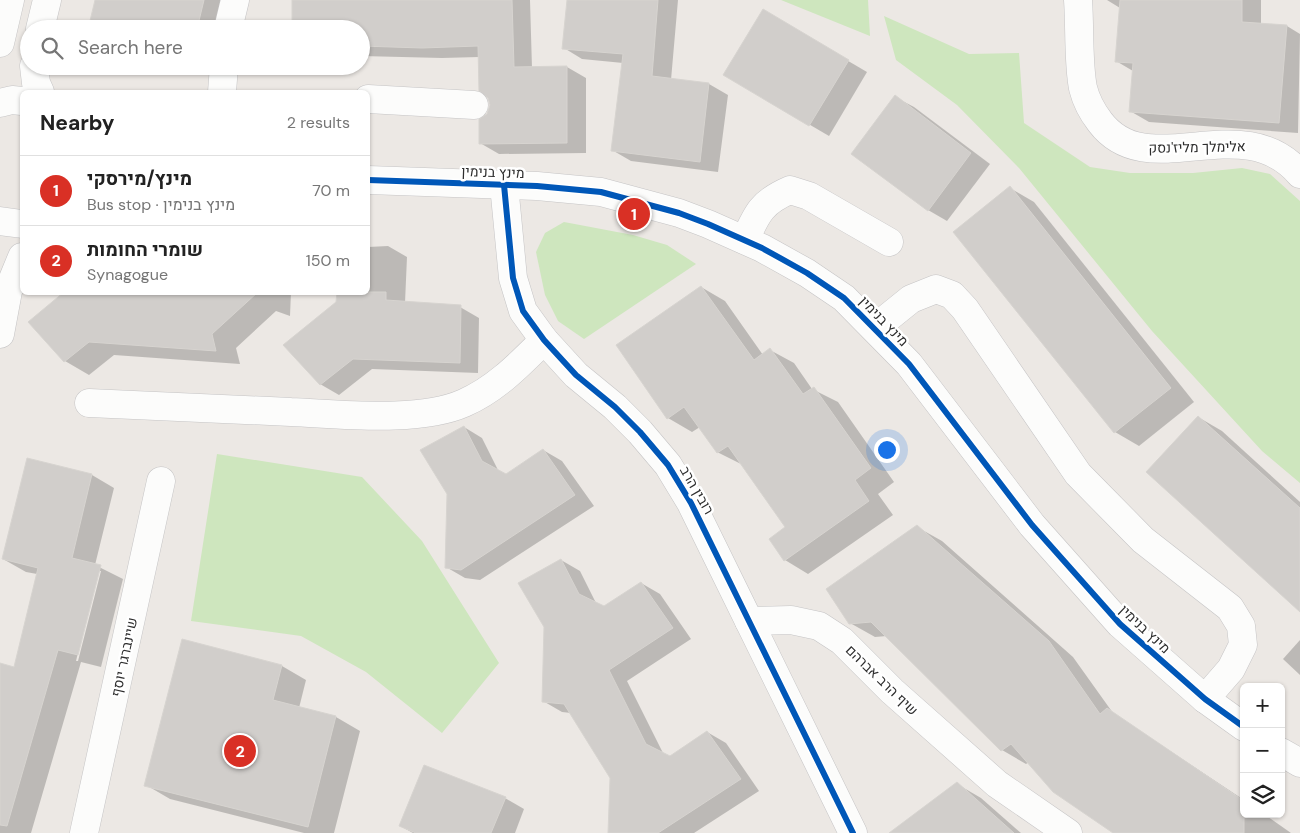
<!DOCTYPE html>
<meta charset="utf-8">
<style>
:root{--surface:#fff;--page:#f2f2f2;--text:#222;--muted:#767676;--line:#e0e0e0;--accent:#d93025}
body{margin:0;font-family:"DM Sans",Heebo,sans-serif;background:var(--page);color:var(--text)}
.controls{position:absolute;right:15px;bottom:15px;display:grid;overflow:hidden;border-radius:8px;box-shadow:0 1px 4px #0004}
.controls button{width:45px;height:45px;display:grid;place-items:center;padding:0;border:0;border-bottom:1px solid var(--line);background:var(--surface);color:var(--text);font:25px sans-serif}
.you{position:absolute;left:886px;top:449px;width:18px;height:18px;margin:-12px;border:4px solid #fff;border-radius:50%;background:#1a73e8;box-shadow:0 0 0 8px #1a73e833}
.badge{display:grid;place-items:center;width:32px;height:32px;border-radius:50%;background:var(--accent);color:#fff;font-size:16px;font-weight:700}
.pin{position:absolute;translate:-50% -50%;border:2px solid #fff;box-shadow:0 1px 5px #0006}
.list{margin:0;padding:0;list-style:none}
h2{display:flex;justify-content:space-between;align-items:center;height:65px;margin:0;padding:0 20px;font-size:21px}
h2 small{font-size:16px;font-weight:400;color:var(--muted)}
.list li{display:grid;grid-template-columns:32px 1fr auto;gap:15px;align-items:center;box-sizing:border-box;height:70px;padding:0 20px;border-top:1px solid var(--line)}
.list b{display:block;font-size:19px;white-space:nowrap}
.list p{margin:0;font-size:16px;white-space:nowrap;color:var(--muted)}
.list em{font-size:16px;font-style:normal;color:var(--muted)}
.icon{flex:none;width:28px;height:28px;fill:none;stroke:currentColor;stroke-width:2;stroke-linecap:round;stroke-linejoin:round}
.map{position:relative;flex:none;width:1300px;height:833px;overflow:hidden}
.search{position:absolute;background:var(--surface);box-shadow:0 1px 4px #0004;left:20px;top:20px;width:350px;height:55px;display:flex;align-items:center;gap:12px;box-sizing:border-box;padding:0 18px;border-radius:28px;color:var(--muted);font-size:19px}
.panel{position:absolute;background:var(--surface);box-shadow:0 1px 4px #0004;left:20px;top:90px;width:350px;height:205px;border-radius:8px}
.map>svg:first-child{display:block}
.green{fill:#cee6be}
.shadow{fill:#0003;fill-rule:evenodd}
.building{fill:#d1cecb;stroke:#d7d4d0}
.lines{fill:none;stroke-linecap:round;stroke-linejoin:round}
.minor-casing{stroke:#c5c4c5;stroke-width:29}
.minor{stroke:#fcfcfb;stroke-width:28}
.cycleway-casing{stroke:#fff;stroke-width:9}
.cycleway{stroke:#0057b8;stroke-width:6}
.labels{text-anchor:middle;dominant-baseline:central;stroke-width:5;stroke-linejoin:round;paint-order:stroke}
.street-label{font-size:14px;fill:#2e2e2e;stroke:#fff}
</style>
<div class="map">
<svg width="1300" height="833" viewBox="0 0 1300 833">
<rect width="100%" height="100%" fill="#ece8e4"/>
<g class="green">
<polygon points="781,0 868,0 870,36"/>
<polygon points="884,16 969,54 1019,53 1024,123 1090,167 1130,173 1193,173 1242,168 1270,174 1300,201 1300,483 1262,451 1152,331 1019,168 957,105 896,60"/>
<polygon points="564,222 633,235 667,245 696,264 584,339 558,321 545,295 536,252 545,233"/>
<polygon points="217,454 362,477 422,541 499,663 442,733 366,672 301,636 191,621"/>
</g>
<g class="shadow">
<polygon points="96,0 231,0 224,29 89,29"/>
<polygon points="294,0 530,0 532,68 567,67 586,78 586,153 499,154 480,143 491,105 479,57 442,58 361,56 361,29"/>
<polygon points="568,0 678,0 671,80 709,84 728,95 718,172 631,161 612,150 623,63 582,59 564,48"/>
<polygon points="1107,0 1261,0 1261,24 1287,26 1300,34 1298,133 1149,122 1130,111 1133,71 1116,61 1120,8"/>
<polygon points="763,11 867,72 829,136 725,75"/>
<polygon points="175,66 215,66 213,75"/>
<polygon points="895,97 914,107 990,164 947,221 928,210"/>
<polygon points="1010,188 1034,202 1194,402 1139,446 1115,432 955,232"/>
<polygon points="388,246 407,257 405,303 460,307 479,318 478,373 372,369 339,395 320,384 368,292 368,247"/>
<polygon points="701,287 725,301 763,355 770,350 794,363 812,389 838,402 894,482 878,494 893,515 808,574 785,560 786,527 743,465 717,452 700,427 692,432 668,418 618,346"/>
<polygon points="66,292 291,292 290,316 276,311 236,348 240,364 114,355 89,375 65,361"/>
<polygon points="1198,417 1222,431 1300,502 1300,610"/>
<polygon points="464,427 482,438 499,472 506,475 543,450 562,461 594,506 480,580 465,578 446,567"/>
<path d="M92,475L114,488L95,565L123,579L101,667L81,662L31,833H0V664L15,668L37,574L26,572L3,559ZM98,571H101L78,661H76Z"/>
<polygon points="917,527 942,541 1073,657 1113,713 1244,800 1244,814 1264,814 1291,833 1115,833 1029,762 1026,764 1002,750 887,636 875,637 850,623"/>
<polygon points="561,560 580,571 597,605 604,608 641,583 660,594 691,639 627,681 664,755 670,757 707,732 726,743 759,791 694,833 609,833 611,778 571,713 562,712 543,701"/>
<polygon points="1300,640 1300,675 1283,659"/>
<polygon points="183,641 282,666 306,680 299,708 336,717 360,731 334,833 304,833 170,799 146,785"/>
<polygon points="957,784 981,798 1021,833 891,833"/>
<polygon points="505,798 524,809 515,833 413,833 400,826"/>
</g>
<g class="building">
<polygon points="95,0 204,0 197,29 88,29"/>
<polygon points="292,0 512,0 514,67 567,66 567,143 479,144 479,119 487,114 490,105 488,98 479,91 478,46 422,48 361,46 361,29 292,29"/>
<polygon points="567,0 658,0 652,76 709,83 700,162 611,151 623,54 562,49"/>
<polygon points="1120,0 1242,0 1242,22 1287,25 1279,123 1129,112 1133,63 1115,62"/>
<polygon points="763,9 849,60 809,126 723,75"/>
<polygon points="895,95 971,153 928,211 851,154"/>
<polygon points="1010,186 1171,388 1114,433 953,232"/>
<polygon points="701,286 754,360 770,348 803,394 814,387 871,468 855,480 869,501 784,561 769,539 785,527 728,446 717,453 684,407 667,419 616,345"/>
<polygon points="64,292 140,293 258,292 212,334 216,351 89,342 64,362 28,322"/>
<polygon points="337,292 386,292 386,300 461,305 460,363 353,359 320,385 283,345 336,302"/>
<polygon points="1198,416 1300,508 1300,612 1146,472"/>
<polygon points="464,426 482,461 506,474 543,449 575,495 461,570 445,568 447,494 420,450"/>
<polygon points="27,458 92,474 72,558 101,565 78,655 58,650 7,826 0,825 0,663 14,667 38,568 2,559"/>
<polygon points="917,525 1049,641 1100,714 1107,708 1244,801 1244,833 1113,833 1053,792 1011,744 1001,751 871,622 849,624 826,589"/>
<polygon points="561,559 579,594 604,606 641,582 673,628 609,670 646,744 670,756 707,731 741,779 658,833 608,833 610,778 564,704 542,702 544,627 518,583"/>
<polygon points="182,639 282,665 273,700 336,716 308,827 144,786"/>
<polygon points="424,765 506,797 491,833 416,833 399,826"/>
<polygon points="957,782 1014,833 889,833"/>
</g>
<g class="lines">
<defs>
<g id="minor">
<path d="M1078,0C1080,26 1078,63 1083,88C1086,100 1093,113 1100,122C1148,186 1242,106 1300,174"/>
<polyline points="40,29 47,0"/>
<polyline points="228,29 235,0"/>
<polyline points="0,43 10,0"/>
<polyline points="34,66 36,83 40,92"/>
<polyline points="222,92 224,66"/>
<polyline points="368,99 474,105"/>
<polyline points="0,103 12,100 22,101"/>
<polyline points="368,180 537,186 601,192 679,213 708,224 762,248 807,273 844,298 909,364 1032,525 1120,624 1205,699 1244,727"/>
<polyline points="504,185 513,278 523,311 544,340 576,375 615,407 640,432 668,465 691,503 853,833"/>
<polyline points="0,221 22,224"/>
<path d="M745,240C757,213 762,202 790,190L809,196L889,242"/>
<polyline points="875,328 911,299 936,289 952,295 965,309 1078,474 1143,540 1230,608 1241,626 1243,645 1231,669 1205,699"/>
<polyline points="0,334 8,291 22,257"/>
<path d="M89,403C157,406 224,409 291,412C341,414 419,423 464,403C496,389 520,364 544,340"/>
<polyline points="749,621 791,620 819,626 842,641 892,691 997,784 1068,833"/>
<polyline points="1281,752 1300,763"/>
<polyline points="84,833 161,481"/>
</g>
</defs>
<use href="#minor" class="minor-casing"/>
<use href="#minor" class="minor"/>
<defs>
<g id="cycleway">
<polyline points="368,180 537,186 601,192 679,213 708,224 762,248 807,273 844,298 909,364 1032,525 1120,624 1205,699 1244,727"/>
<polyline points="504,185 513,278 523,311 544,340 576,375 615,407 640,432 668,465 691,503 853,833"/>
</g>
</defs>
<use href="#cycleway" class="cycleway-casing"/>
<use href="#cycleway" class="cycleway"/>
</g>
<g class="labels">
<g class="street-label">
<text transform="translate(1197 147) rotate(-1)">אלימלך מליז'נסק</text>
<text transform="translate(493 172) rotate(2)">מינץ בנימין</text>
<text transform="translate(884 321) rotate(46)">מינץ בנימין</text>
<text transform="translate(697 490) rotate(60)">רובין הרב</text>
<text transform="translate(1145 629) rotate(43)">מינץ בנימין</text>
<text transform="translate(124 657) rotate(-78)">שיינברגר יוסף</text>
<text transform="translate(882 680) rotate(44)">שיף הרב אברהם</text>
</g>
</g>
</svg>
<div class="controls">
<button>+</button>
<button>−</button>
<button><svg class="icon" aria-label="layers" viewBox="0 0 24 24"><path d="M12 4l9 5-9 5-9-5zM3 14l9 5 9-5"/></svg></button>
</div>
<div class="you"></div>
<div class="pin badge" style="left:634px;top:214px">1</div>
<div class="pin badge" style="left:240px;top:751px">2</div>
<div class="search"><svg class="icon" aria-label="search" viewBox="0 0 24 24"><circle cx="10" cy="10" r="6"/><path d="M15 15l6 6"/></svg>Search here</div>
<section class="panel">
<h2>Nearby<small>2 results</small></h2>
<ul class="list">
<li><span class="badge">1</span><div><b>מינץ/מירסקי</b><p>Bus stop · מינץ בנימין</p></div><em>70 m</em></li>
<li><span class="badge">2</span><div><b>שומרי החומות</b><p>Synagogue</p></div><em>150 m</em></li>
</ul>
</section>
</div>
